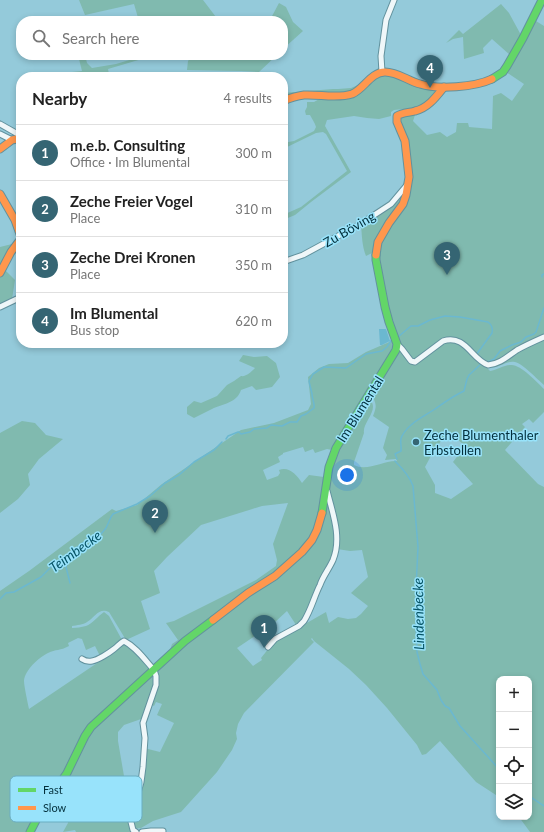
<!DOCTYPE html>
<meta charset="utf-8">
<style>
:root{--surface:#fff;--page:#f2f2f2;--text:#222;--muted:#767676;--line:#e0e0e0;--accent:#356573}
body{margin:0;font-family:Lato,sans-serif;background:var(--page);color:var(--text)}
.controls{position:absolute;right:12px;bottom:12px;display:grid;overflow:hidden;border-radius:8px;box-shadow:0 2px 6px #0003}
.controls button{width:36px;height:36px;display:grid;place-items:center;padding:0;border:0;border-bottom:1px solid var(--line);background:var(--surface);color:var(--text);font:20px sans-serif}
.you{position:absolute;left:347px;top:475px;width:14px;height:14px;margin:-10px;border:3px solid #fff;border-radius:50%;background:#1a73e8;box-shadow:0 0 0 6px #1a73e833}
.badge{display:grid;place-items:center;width:26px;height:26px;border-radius:50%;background:var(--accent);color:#fff;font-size:13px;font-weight:700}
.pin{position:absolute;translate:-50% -33px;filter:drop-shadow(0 1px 2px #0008)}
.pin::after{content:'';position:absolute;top:21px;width:14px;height:12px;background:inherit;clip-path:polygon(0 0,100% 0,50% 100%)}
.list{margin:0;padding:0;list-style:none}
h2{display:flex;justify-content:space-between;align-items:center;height:52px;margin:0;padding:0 16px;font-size:17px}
h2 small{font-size:13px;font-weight:400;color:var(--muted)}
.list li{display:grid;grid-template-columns:26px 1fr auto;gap:12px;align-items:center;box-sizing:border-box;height:56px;padding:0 16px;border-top:1px solid var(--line)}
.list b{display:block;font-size:15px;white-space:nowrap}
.list p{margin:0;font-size:13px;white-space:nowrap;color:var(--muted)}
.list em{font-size:13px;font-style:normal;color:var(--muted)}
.icon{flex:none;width:22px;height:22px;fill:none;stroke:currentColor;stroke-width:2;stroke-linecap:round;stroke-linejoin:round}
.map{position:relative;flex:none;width:544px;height:832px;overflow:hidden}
.search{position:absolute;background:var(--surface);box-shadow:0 2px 6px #0003;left:16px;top:16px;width:272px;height:44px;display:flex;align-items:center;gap:10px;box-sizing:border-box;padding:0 14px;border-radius:16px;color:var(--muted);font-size:15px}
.panel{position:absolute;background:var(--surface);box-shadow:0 2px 6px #0003;left:16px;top:72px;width:272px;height:276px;border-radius:16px}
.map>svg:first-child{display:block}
.green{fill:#80baaf;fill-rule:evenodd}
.water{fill:#6bb8d0}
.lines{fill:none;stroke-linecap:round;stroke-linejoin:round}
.stream{stroke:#6bb8d0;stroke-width:1.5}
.street-casing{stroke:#62929e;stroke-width:7}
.fast-casing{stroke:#62929e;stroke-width:9}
.slow-casing{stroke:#62929e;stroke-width:9}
.street{stroke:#eff7f9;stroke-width:5}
.fast{stroke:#63d668;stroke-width:7}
.slow{stroke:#ff974d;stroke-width:7}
.poi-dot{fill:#356573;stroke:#98e3fb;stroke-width:1.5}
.labels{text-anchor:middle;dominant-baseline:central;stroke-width:3;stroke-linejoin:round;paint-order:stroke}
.street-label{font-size:13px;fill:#022f3b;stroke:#98e3fb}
.poi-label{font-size:13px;fill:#022f3b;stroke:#98e3fb;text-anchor:start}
.water-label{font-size:14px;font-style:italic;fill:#065466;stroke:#98e3fb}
.key{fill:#98e3fb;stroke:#6badc1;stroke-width:1}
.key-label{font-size:11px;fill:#022f3b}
</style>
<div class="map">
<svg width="544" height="832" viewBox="0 0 544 832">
<rect width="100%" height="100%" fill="#94cada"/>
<g class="green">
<polygon points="79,0 203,0 219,21 139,21 134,4 85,15"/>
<polygon points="279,3 286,7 293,22 303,31 283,49 283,21 256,21 271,18"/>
<polygon points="501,4 509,13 521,35 521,37 511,56 492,39 483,48 484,53 464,59 463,37 453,39 446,43 459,30 463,34"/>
<path d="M536,21L544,26V385C537,379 523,364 515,362C506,360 498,369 490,367C487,366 484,364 482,362L490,371C497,370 504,365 511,365C520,364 537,382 544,389V412L533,423L529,419L522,424L525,427L505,450L538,484L544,487V832H530L519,817H529V679H499V797L476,782L440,741L426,754L422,755L417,745L387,708L366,685L349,669L314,641L312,638L311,639L314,642L244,713L238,724L236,733L237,739L232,750L217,772L181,812L153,821L141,828L133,829V820L144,748L160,752L174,723L157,715L162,704L156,702L154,706L150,704L157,671L169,653L172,644L178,640L166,623L174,621L256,580L276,566L277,560L273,544L288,503L262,506L201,525L167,557L154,571L160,593L141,601L150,629L126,640L109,612C99,607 95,617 87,622C83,625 77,625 72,626V628C77,628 81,627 86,626C92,624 98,616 104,612L109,616L122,640L105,654L100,656L95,646L86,650L82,639L78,638L68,643L69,646C60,651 56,649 48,653C38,658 25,670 24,681C24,686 28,704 29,709L112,653L120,645L123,643L129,645L151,669L81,741L29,832H0V591L29,571L112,509L116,511L137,505L162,484L241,430L274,423L308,410L311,404L308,377L319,368L329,364L348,363L366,352L394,340V350L332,450L327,449L315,453L313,449L305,452L303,447L283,453V454L278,457L280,462L263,470L267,480L278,476L280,473L279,470C289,466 297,475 302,483L309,475L324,477L338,446L369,399C381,409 362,422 364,433L354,462V465C367,472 384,460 397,461L396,459L385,460L387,455L383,448L389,427L373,416C378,404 375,404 372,393L395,355L400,349L410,362L451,338L414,360L407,354L399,341L391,324L374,252L366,256C362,246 362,236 361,225L392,204L409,191L410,180L398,123L400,116L416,112L413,121L427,135L440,132L447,137L456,132L457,123H468L469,127L492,129L493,96L501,93L512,101L524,84L506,72ZM448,431L465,446L453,462L473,484L451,499L435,493V485L425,467L432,454ZM337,549L350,551L362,550L368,577L351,593L368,606L361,614L356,618L348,619L338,617L329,623L326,612L305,624ZM287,611L298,628L273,643L261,658L262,660L253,666L237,648L274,623Z"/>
<polygon points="78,55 85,55 87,63 92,68 116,64 146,55 152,55 152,56 108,69 109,74 95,77 64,77 62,73 82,71"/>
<polygon points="193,55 277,55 259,72 241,71 187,70 188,61"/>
<polygon points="380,67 380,70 351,92 283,99 283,93 333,89 338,89 351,88 358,85"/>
<path d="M385,74L441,88L436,96L415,109H403L394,110L391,112V116L379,119L367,118L354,116L327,120L325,126L351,172L311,202L295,215L283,220V215L301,207L347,171L326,134L323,132L316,133L283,149V143L294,141L314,131L316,127C315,123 312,119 310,115H306L305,111L307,107V102H314L323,97L338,98L380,75Z"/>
<polygon points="12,244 14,246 0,269 0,247"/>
<polygon points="4,269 15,280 12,299 0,306 0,278"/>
<path d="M243,355L254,357L267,356L276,363L280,377L272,387L256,390L252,386L241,390C237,403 222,404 212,409C206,412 200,415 194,418L187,414V407L194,401L201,403L217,396L227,385L234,381L241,376C246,377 251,372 255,368L239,361Z"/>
<polygon points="22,421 35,423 46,435 63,439 39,459 28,474 30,485 18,499 0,513 0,433"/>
<polygon points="153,673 156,677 144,718 124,725 118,732 118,741 124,776 140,782 133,807 130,832 76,832 75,830 63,832 68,823 70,803 58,799 62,790 62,783 80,755 84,741 88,734"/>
</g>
<polygon class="water" points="379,329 386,329 390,341 382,345 380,345"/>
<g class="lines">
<g class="stream">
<polyline points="542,277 542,275 544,274"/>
<path d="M398,337L405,331L411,326H418L430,320L445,316L460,317L488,322C492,325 493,328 492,333L476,355"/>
<polyline points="485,362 490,361 494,359 500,351 512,345 521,342 526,337 534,334 536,332 544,308"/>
<path d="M226,439L228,436L238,432H239L241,434L250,432L254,429L267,428L271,425L282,426L290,422H297L301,416L306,414L314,408C315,403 312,399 312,394C311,389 310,386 309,381L313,374L324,367L346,368L366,354L382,351L387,347L391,341H390"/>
<path d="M397,459L395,454L401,451C402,446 399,441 402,436C409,423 423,417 435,409C445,402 453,396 464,391L467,379L469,375L481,364"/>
<path d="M395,461C402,468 410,477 413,486L418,547L416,588V623L417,652L420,664L423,674L437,690L441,700L445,706L449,708L460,726L499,769"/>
<polyline points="70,583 66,567 70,556"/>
<polyline points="0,599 6,593 14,592 41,577 53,565 63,560 72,554 75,549 81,544 101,534 106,528 111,517 113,514 137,504 150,496 165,483 179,475 194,462 214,450 222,442"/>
<polyline points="529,796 544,806"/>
</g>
<defs>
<g id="street">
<polyline points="382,72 381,56 386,20 394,0"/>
<polyline points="0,124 16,133 21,137"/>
<polyline points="0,134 12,140"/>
<polyline points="283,262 303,255 362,223 391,204 407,185"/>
<polyline points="0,307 21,297"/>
<path d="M397,344L402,349L411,361L415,362L443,341C466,334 471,359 488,365C500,364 508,356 517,350C526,345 535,341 544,337"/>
<path d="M268,647L275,639L299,626L304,621C311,610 314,597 320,585C323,576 329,569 333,560C342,538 333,514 327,491"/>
<path d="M82,659C85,661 88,662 92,661C98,660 109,653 114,649C118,646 120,643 124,641C136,647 145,660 154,670L156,676V685L143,723L145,738L143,767L141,782L134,807L131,822L133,830L136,832"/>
<polyline points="142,832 151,831 163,831"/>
</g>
<g id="fast">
<polyline points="492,79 503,72 507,66 523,38 542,0"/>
<polyline points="322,513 329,467 336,448 396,350 397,344 389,322 385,307 376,260 376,255"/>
<polyline points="30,832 42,809 67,773 85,736 91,727 185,641 213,620"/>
</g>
<g id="slow">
<path d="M283,101C290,98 296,96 304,95C319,94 337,99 352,94C364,89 371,72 385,72C398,72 408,81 420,84C438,90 475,87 492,79"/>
<polyline points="0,149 12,140 21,138"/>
<polyline points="0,194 15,220 21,237 20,240 11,252 0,273"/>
<path d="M376,255L378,242L389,223L403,204L406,195L409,177L405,141L397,122V116C403,112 408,113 415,111C428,108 436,97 444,87"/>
<polyline points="213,620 248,593 275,576 302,552 312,540 317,530 322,513"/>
</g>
</defs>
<use href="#street" class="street-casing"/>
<use href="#fast" class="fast-casing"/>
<use href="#slow" class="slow-casing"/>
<use href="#street" class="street"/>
<use href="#fast" class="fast"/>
<use href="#slow" class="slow"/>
</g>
<circle class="poi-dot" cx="416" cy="442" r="4"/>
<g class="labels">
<g class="street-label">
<text transform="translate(349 229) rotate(-30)">Zu Böving</text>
<text transform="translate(360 409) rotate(-58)">Im Blumental</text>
</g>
<g class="poi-label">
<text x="424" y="435">Zeche Blumenthaler<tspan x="424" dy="15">Erbstollen</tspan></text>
</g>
<g class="water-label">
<text transform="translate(75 551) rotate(-36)">Teimbecke</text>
<text transform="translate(418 614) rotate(-91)">Lindenbecke</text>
</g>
</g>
<rect x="10" y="776" width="132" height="46" rx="6" class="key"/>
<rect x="18" y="788" width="18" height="4" fill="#63d668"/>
<rect x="18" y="806" width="18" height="4" fill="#ff974d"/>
<g class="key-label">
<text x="43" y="794">Fast</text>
<text x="43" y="812">Slow</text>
</g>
</svg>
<div class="controls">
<button>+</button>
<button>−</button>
<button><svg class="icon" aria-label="locate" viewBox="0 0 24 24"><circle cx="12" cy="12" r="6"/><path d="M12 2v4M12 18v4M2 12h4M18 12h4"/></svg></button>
<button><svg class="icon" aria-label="layers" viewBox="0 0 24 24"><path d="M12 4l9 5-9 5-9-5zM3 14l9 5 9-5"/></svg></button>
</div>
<div class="you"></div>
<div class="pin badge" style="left:264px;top:648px">1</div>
<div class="pin badge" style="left:155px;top:533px">2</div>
<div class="pin badge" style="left:447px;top:275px">3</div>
<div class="pin badge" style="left:430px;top:88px">4</div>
<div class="search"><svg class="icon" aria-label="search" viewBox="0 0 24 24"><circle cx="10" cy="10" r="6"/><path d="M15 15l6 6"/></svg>Search here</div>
<section class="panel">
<h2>Nearby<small>4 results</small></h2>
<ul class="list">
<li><span class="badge">1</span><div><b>m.e.b. Consulting</b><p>Office · Im Blumental</p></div><em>300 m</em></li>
<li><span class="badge">2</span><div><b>Zeche Freier Vogel</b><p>Place</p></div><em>310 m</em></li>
<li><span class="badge">3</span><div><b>Zeche Drei Kronen</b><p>Place</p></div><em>350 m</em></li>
<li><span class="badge">4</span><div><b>Im Blumental</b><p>Bus stop</p></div><em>620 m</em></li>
</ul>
</section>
</div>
